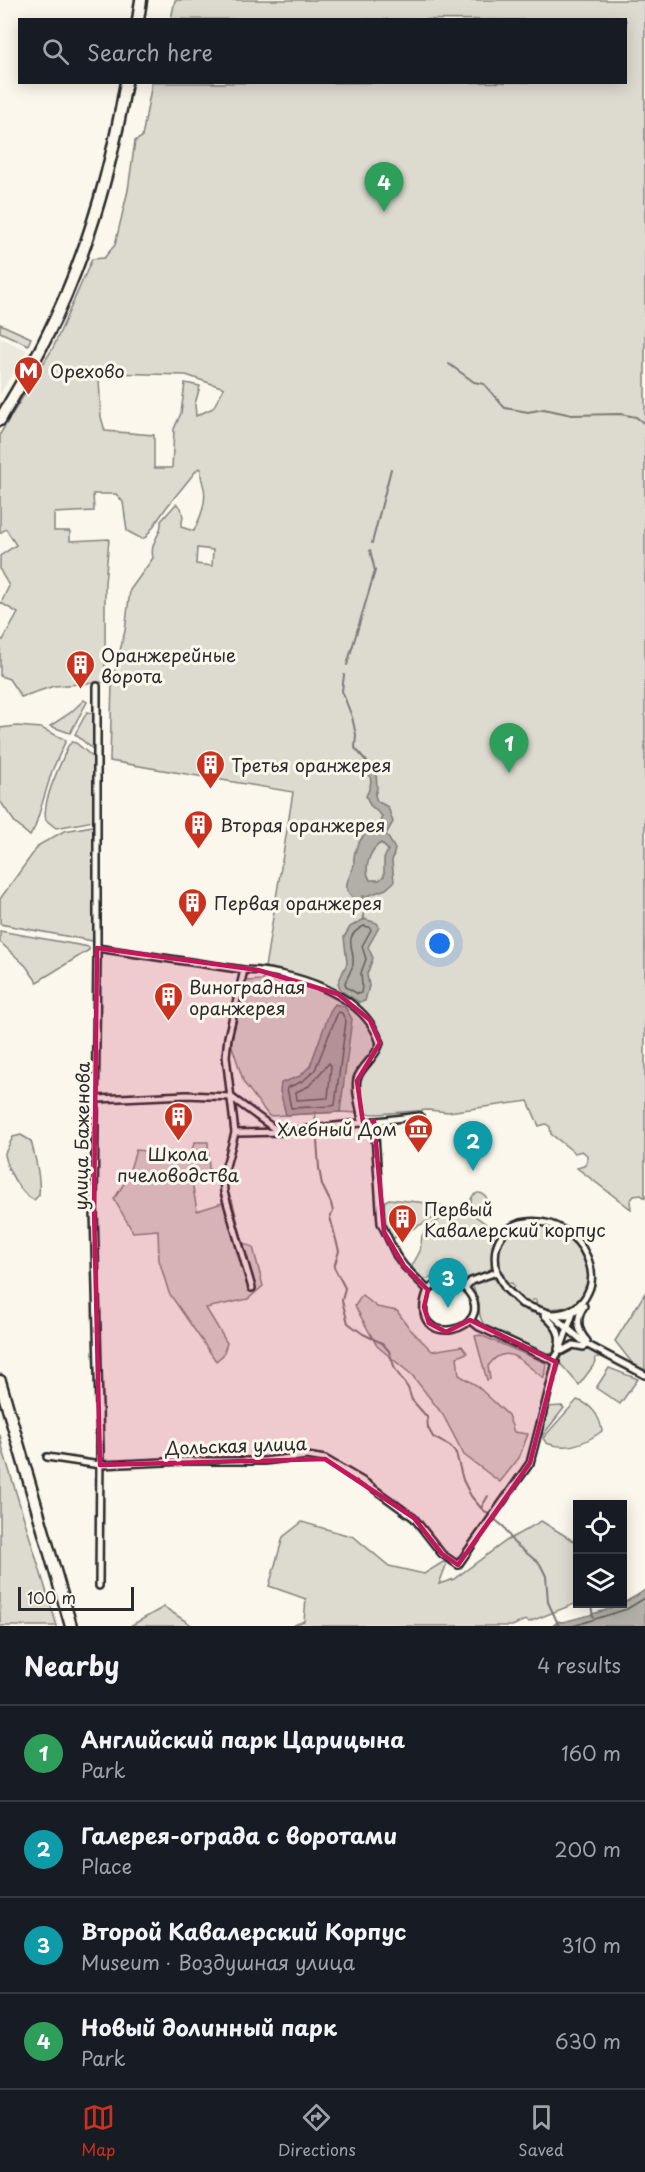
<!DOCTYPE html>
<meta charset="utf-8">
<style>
:root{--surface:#171b24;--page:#20242c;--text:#f1f3f6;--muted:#9ea1a6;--line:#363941;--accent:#c8321e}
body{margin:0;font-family:"Playpen Sans",sans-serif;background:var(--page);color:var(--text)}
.controls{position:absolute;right:18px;bottom:18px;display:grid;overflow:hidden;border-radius:0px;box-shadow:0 3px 15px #0003}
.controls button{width:54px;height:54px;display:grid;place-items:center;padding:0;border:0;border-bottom:2px solid var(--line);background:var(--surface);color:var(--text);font:30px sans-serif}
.scale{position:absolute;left:18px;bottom:15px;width:116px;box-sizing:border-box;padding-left:6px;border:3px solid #2b2b2b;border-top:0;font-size:16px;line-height:21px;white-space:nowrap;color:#2b2b2b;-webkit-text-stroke:4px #fbf7ec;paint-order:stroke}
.you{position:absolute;left:440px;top:944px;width:21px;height:21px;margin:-15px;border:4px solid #fff;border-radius:50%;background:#1a73e8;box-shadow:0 0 0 9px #1a73e833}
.badge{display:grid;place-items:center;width:39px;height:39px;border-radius:50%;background:var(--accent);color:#fff;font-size:20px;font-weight:700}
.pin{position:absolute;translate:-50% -50px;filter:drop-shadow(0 2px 3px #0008)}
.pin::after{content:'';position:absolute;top:32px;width:21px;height:18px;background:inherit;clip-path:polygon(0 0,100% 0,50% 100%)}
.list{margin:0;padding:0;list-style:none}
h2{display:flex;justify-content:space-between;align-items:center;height:78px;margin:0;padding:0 24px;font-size:26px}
h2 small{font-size:20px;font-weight:400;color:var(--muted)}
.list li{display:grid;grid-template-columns:39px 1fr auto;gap:18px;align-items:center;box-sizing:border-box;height:96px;padding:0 24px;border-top:2px solid var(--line)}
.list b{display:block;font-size:22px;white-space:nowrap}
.list p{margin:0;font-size:20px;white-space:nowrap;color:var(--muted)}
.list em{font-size:20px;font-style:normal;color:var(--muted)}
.icon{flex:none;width:33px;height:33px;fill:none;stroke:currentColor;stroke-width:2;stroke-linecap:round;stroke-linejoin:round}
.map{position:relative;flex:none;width:645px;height:1626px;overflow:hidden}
.search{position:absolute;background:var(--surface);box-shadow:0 3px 15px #0003;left:18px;right:18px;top:18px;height:66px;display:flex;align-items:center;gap:15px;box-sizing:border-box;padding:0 21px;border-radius:0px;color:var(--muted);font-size:22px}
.sheet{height:462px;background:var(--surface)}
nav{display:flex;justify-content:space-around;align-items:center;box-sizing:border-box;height:84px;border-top:2px solid var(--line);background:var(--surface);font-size:16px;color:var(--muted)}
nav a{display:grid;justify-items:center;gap:3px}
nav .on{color:var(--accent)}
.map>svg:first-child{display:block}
.built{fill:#ebe8de}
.green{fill:#dddad0;stroke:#84827e;stroke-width:1.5;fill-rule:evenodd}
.water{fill:#b1afa7;stroke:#7b7a75;stroke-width:1.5;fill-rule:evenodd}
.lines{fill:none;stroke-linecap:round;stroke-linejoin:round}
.shore{stroke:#61605d;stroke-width:1.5}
.stream{stroke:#7b7a75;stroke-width:2}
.pedestrian-casing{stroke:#2b2b2b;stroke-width:10}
.secondary-casing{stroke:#2b2b2b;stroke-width:15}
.pedestrian{stroke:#fbf7ec;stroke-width:5}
.secondary{stroke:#fbf7ec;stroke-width:10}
.marked{fill:#c2185b;fill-opacity:0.2;stroke:#c2185b;stroke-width:4.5;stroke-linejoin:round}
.labels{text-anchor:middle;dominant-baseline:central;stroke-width:6;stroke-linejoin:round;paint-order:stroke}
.poi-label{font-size:18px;fill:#2b2b2b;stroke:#fbf7ec;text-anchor:start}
.street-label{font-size:18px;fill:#2b2b2b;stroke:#fbf7ec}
</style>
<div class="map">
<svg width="645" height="1626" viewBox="0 0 645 1626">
<rect width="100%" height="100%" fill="#fbf7ec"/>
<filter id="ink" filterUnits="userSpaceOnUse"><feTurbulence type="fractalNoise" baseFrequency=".0167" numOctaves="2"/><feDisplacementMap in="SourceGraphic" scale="12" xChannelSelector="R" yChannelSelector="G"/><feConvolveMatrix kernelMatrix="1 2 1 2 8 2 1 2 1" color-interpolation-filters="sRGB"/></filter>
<g filter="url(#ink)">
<polygon class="built" points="0,338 27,350 0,394"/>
<g class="green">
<path d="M175,0H645V1198L641,1195L634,1196L630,1201L631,1209L577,1168L584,1166L587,1162V1155L582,1151L575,1153L551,1134L550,1127L546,1124L539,1126L528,1101L448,1112L428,1110L377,1114L340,1112L269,1116L244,1083L231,1043L247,981L263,980L293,792L110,761L112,682L125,631L130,590L153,558C149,541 163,534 161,521L176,504L181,508L183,517L181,527L194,531C200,518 207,503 204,488C202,481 200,476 201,469L199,468L195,472L166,508L146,537L142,539L127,531L123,502L116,494H93L94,511L54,513V531H70V541L109,539L105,583V682L54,686L21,697L9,679L0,676V639L3,640L18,613L1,603L9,586L0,570V556L16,545L6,529L0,533V434L53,348L92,259L104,258L115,245L128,190L135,141L142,137L152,83L626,82V20L171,19ZM108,373L186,375L224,388L213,408L196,416L195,404L200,386L185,383L181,413L174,429L172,468H154V435L105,431L101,417L99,379ZM197,548L213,550L212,566L196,564Z"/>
<polygon points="0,324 31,338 28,345 0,332"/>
<polygon points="84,700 87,702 70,733 50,726 70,713"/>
<polygon points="87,712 93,713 94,750 75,734"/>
<polygon points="17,726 41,728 66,740 52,771 35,827 30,836 16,824 0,801 0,728"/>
<path d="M72,742L76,743L94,758V821L56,828L46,820C41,802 61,764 68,746Z"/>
<polygon points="93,826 93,941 0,924 0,899 39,845 64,831"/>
<polygon points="0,931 89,947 89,950 37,982 26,966 0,942"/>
<path d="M21,1135L31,1141C35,1157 41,1178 39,1195L34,1200C20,1194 7,1169 4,1155L13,1137Z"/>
<polygon points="195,1142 208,1142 209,1170 192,1182 197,1211 232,1200 243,1243 253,1247 263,1286 248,1299 206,1308 227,1343 223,1355 216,1361 169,1293 159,1260 158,1230 133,1232 114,1199 127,1179 136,1150 154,1152 165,1159 186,1162"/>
<circle cx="479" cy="1201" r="8"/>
<path d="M389,1199L437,1204L443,1206L444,1210L442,1214L392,1239C386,1229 380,1212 385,1201Z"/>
<path d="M459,1212L474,1215L490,1227L494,1236L491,1268C477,1284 457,1276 440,1276C433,1276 427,1280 421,1280L414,1272L412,1266L420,1251L422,1236L426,1228L444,1217Z"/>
<path d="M522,1226C530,1226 538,1225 546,1227C596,1237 612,1320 537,1307L536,1300H532L530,1305L511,1290L514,1286L512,1283L506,1284C492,1260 495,1238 522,1226Z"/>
<path d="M487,1277L495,1279L513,1302L529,1312L544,1315L558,1330V1349C553,1354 549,1355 542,1353L487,1328C478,1319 480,1311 478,1300C477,1295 474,1291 473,1286L477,1280Z"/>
<polygon points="645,1293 645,1375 636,1368 615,1341"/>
<polygon points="362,1295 377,1307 397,1311 410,1329 432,1351 462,1346 467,1353 457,1357 459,1375 476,1385 508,1415 514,1432 528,1434 519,1458 500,1482 464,1455 443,1415 412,1375 377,1346 355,1306"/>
<path d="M480,1335L546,1363L544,1378C526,1367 508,1338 488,1366L490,1379L487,1380L475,1336Z"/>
<polygon points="567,1347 584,1347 600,1357 595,1358 596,1362 579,1385 559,1362 560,1355"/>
<polygon points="609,1368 638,1379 620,1404 596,1388"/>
<path d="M577,1400C591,1404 600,1416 602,1431C586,1443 566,1451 546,1443L543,1438Z"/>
<polygon points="562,1406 564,1408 542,1436 539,1435 546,1407"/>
<polygon points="0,1435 3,1450 57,1626 0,1626"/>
<polygon points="541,1521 577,1543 577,1603 529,1622 525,1620 512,1626 292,1626 304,1621 306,1599 269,1586 283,1537 302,1522 354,1537 389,1566 424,1574 443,1562 447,1563 439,1584 454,1579 506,1541"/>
<polygon points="164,1607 193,1626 130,1626"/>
</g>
<g class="water">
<path d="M366,761L376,769L377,789L375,795L377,801L388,807L393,822L386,834L395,849L392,861L394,882L386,889L356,900C340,889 348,881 353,868C355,863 353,863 354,858C354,851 359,842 363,836C370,828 379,829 382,816L370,805L366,796C375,778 369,778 366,761ZM381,843L388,850L384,859V876L379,880H370C363,869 370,849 381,843Z"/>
<polygon points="364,919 377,923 379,927 368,947 373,958 367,974 369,986 365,1001 359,1002 341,991 338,983 347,963 344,937 350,927"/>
<polygon points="335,1004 345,1007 352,1019 340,1112 286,1115 280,1091 281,1083 300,1076 310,1066 330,1011"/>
<path d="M645,1590V1626H553L558,1621L562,1622C591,1615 620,1608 645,1590Z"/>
</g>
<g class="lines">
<g class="shore">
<path d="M364,926L369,927L371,930L362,946L366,959L361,973L362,986L361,993L358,994L346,987L345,983C347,977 352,970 353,964C355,946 341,938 364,926Z"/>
<polygon points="338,1012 342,1013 346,1021 335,1105 332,1106 291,1108 287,1088 303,1081 315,1070"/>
<polygon points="329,1063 331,1066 328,1098 297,1100 296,1092 309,1086"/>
<polyline points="573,1626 627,1609 645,1598"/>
</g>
<g class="stream">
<polyline points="449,364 474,382 484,384 505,408 528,412 544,409 572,415 620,414 636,417 645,424"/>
<polyline points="372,543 391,469"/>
<polyline points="347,665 375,571 370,550"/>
<polyline points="344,675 342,691 352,717 356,735 355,748 368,763"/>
<polyline points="363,896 364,920"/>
<polyline points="315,1112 319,1168 322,1185 331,1203 333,1212 330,1217 339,1251 334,1267 345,1288 342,1301 348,1323 363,1334 382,1343 389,1351 395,1369 408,1388 412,1400 427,1417 428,1428 433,1437 450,1446 456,1453 463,1480 471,1496 481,1508 504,1527 513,1542 540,1564 546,1576 548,1602 559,1626"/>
<polyline points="481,1508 488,1496"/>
<polyline points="591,1604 593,1617"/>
</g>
<defs>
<g id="pedestrian">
<polyline points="97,686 97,959 94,1209 100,1449 99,1586"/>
<path d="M97,948L244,970C291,971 365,993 380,1043C376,1058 361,1066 357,1079C354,1092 361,1109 362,1122"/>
<polyline points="244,970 228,1037 226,1056 235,1133 223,1177 224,1192 252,1288"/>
<polyline points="97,1099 187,1095 231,1097 272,1127 282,1132"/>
<path d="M374,1121L381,1223L396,1255L404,1266L428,1290C440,1279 451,1282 465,1288L471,1281L497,1272L505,1288L522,1304L551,1314L586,1344L645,1375"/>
<polyline points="235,1133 284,1132 420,1116"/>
<path d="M497,1272C482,1207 567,1208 587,1257C592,1269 594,1280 588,1292C581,1308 568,1314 551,1314"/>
<path d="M428,1290C402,1354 506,1332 465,1288"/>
<path d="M584,1306C576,1318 577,1330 587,1341L584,1347L573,1345L562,1351L558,1349C563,1333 555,1325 544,1315L568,1316Z"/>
<polyline points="553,1361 560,1350 573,1313"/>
<polyline points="47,1457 100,1465 186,1461 264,1461 307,1456 325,1459 366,1483 414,1518 442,1554 458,1565 530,1463 556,1362 479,1327 470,1320"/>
</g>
<g id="secondary">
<polyline points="138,20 141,0"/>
<path d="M0,420C15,393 32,367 45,340C86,259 111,171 126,82"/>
<polyline points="0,1381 71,1626"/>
</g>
</defs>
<use href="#pedestrian" class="pedestrian-casing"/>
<use href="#secondary" class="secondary-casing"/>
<use href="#pedestrian" class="pedestrian"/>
<use href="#secondary" class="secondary"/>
</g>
</g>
<path class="marked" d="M97,948L258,970L338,994L370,1020L380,1043L357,1081L363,1122L374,1121L384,1232L404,1266L428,1290L424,1307L429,1323L446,1332L470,1320L556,1362L530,1463L458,1565L442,1554L414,1518L325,1459L100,1465L94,1209Z"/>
<defs>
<symbol id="metro-pin" viewBox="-11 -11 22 30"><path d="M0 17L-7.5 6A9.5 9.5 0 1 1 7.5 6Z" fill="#c8321e" stroke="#fbf7ec"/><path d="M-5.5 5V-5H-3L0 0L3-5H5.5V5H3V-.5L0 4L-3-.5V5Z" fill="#fff"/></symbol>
<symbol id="building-pin" viewBox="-11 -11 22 30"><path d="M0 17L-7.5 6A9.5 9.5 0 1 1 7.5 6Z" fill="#c8321e" stroke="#fbf7ec"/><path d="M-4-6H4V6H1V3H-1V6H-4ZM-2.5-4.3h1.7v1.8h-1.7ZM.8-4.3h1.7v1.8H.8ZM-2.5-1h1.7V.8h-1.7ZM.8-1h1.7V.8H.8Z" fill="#fff"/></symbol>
<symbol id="museum-pin" viewBox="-11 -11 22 30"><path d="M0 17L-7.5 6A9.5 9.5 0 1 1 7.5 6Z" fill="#c8321e" stroke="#fbf7ec"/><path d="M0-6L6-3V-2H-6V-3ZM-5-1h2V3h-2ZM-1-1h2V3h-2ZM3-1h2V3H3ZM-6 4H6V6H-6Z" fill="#fff"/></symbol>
</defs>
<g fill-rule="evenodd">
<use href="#metro-pin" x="12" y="354" width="33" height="45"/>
<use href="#building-pin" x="64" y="648" width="33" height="45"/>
<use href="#building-pin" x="194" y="748" width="33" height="45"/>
<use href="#building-pin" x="182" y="808" width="33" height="45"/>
<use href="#building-pin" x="176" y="886" width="33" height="45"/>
<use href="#building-pin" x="152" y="980" width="33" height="45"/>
<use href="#building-pin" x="162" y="1100" width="33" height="45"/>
<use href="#museum-pin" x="402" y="1112" width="33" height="45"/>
<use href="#building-pin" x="386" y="1202" width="33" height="45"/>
</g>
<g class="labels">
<g class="poi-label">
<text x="50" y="370">Орехово</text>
<text x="101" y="654">Оранжерейные<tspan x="101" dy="21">ворота</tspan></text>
<text x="231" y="764">Третья оранжерея</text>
<text x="220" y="824">Вторая оранжерея</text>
<text x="214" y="902">Первая оранжерея</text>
<text x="189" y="986">Виноградная<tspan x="189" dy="21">оранжерея</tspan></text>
<text x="397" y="1128" text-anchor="end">Хлебный Дом</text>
<text x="178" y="1153" text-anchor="middle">Школа<tspan x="178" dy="21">пчеловодства</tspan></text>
<text x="424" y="1208">Первый<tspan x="424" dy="21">Кавалерский корпус</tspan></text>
</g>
<g class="street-label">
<text transform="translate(81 1136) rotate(-89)">улица Баженова</text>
<text transform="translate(236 1445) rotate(-2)">Дольская улица</text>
</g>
</g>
</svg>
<div class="controls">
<button><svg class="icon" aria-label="locate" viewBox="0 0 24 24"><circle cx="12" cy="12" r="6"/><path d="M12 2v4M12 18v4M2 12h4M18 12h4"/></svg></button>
<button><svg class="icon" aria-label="layers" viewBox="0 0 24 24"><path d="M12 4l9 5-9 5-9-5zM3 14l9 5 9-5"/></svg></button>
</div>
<div class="scale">100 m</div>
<div class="you"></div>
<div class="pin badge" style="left:509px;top:773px;background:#2e9e5b">1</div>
<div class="pin badge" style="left:473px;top:1171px;background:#0f9aa8">2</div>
<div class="pin badge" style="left:448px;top:1308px;background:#0f9aa8">3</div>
<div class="pin badge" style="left:384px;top:212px;background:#2e9e5b">4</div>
<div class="search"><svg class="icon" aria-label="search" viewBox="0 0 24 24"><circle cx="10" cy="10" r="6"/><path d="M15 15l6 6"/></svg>Search here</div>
</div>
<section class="sheet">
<h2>Nearby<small>4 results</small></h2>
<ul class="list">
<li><span class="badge" style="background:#2e9e5b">1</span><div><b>Английский парк Царицына</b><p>Park</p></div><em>160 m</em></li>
<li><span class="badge" style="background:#0f9aa8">2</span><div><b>Галерея-ограда с воротами</b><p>Place</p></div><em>200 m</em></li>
<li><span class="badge" style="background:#0f9aa8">3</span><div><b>Второй Кавалерский Корпус</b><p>Museum · Воздушная улица</p></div><em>310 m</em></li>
<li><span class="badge" style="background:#2e9e5b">4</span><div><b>Новый долинный парк</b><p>Park</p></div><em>630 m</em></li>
</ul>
</section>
<nav>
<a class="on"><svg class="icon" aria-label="map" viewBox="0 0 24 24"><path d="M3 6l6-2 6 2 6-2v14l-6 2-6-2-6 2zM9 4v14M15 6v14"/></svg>Map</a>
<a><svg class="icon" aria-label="directions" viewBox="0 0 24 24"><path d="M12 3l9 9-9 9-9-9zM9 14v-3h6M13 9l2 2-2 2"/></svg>Directions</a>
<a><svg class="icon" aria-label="saved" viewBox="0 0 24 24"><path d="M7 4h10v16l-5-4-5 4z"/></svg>Saved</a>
</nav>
